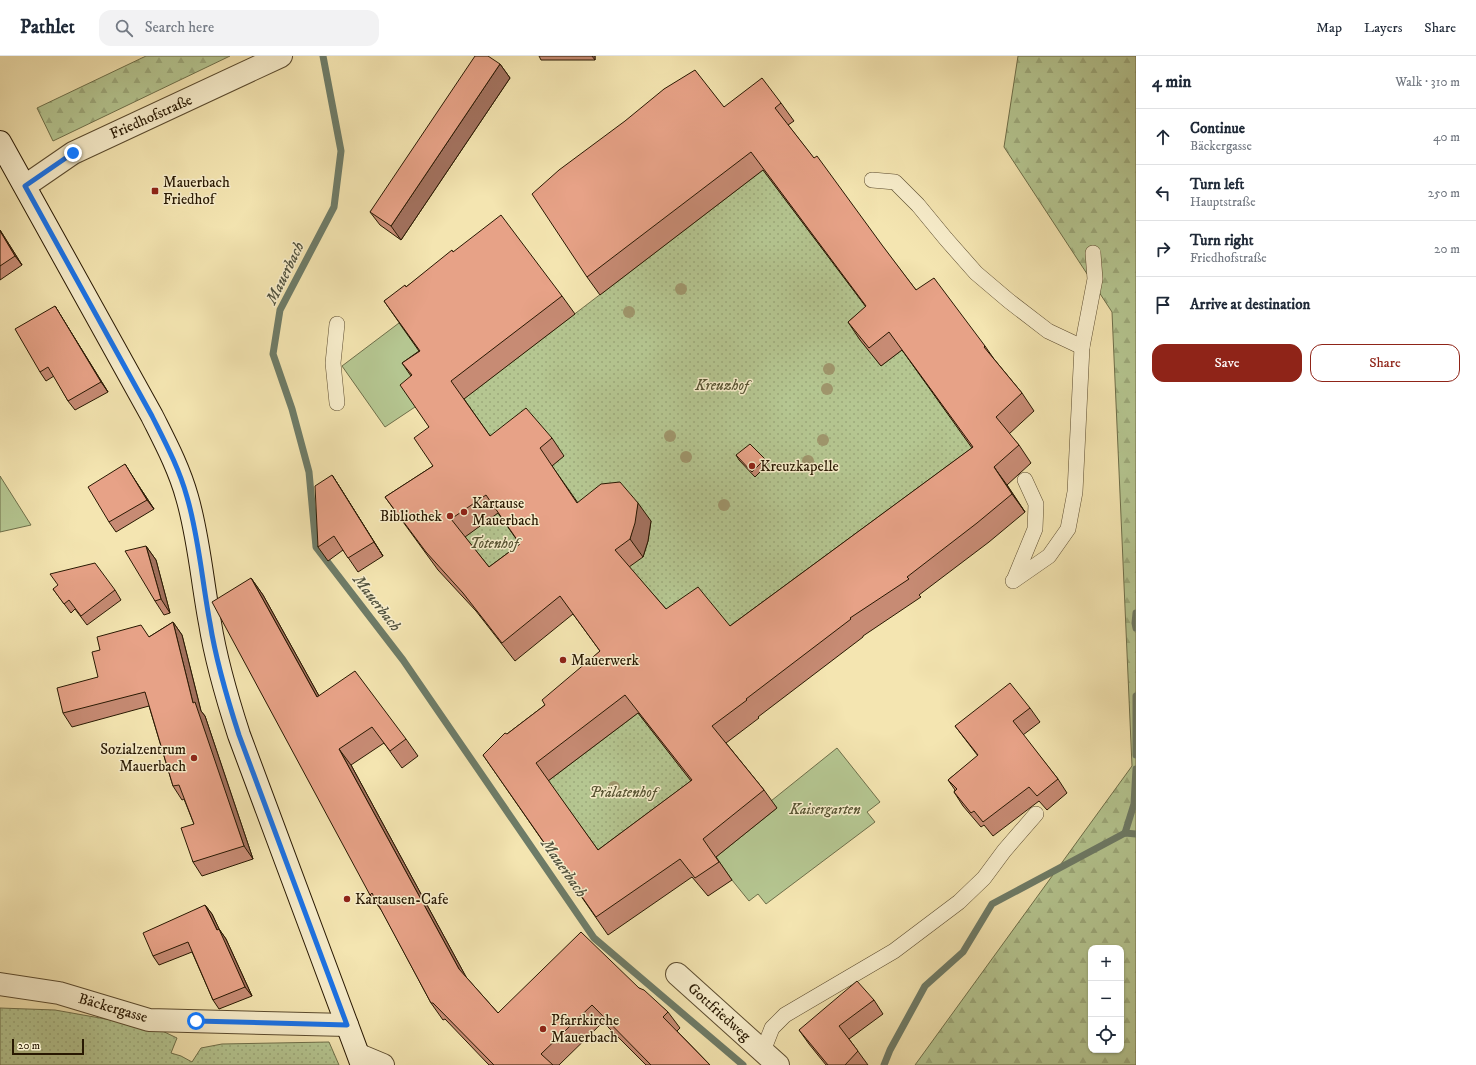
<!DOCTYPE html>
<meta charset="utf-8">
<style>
:root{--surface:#fff;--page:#f2f2f3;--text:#1f2937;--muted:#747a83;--line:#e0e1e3;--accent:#8f2418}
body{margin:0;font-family:"IM FELL DW Pica",serif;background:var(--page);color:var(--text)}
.controls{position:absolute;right:12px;bottom:12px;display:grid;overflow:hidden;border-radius:8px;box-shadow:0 1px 3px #0004}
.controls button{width:36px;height:36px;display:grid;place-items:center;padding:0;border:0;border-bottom:1px solid var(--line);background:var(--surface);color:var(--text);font:20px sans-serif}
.scale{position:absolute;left:12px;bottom:10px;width:72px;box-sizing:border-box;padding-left:4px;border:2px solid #281802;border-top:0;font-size:11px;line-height:14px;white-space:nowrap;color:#281802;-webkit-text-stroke:3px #f8eecc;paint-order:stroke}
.stop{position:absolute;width:12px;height:12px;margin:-9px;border:3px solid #1a73e8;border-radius:50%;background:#fff}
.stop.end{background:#1a73e8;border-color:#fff;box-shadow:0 1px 4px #0008}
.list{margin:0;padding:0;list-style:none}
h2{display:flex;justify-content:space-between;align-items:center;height:52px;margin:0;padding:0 16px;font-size:17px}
h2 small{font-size:13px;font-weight:400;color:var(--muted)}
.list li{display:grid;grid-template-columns:26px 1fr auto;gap:12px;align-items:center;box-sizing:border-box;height:56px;padding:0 16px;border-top:1px solid var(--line)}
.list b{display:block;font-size:15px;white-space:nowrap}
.list p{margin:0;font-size:13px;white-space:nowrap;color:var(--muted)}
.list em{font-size:13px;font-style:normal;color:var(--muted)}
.actions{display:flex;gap:8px;padding:12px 16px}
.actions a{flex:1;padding:9px 0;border:1px solid var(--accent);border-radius:12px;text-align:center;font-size:14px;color:var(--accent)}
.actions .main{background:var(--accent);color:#fff}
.icon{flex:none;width:22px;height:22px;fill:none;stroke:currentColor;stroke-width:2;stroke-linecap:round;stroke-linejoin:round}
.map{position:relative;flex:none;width:1136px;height:1009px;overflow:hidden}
header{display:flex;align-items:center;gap:24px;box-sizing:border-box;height:56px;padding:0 20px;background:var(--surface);border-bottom:1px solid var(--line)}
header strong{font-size:19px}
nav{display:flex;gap:22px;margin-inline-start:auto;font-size:14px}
.search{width:280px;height:36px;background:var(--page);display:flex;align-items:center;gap:10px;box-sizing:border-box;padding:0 14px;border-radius:12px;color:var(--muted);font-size:15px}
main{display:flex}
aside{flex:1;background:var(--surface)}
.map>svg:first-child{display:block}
.green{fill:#b5c691;stroke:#6e6f4a}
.forest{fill:url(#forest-firs);stroke:#6e6f4a;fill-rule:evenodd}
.park{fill:url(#park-dots);stroke:#6e6f4a}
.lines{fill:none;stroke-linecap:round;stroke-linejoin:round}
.stream{stroke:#6e7c68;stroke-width:7}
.service-casing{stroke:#5b4b2e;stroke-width:16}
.minor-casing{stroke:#5b4b2e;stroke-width:24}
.secondary-casing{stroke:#281802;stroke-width:24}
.service{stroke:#f8eecc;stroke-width:15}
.minor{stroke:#f8eecc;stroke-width:22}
.secondary{stroke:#f8eecc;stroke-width:22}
.tree{fill:#9f966c}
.wall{fill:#c78b74;stroke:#281802;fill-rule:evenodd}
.shaded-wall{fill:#a2715e;stroke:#281802}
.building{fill:#e7a287;stroke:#281802;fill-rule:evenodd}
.route{stroke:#1a73e8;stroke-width:5}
.poi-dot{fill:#8f2418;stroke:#f8eecc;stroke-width:1.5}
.labels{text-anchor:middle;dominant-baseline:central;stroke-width:3;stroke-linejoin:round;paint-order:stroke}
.street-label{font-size:15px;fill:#281802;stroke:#f8eecc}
.poi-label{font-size:15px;fill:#281802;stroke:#f8eecc;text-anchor:start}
.park-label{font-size:15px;font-style:italic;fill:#595534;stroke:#f8eecc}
.water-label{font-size:16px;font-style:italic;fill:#51523e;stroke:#f8eecc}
</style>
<header>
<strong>Pathlet</strong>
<div class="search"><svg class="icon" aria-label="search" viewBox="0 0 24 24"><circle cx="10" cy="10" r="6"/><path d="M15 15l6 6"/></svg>Search here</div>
<nav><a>Map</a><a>Layers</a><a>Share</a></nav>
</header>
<main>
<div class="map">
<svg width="1136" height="1009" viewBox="0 0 1136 1009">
<defs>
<pattern id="forest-firs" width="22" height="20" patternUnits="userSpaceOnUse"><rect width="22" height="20" fill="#b5c691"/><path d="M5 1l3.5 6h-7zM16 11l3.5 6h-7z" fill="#9ca97b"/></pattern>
<pattern id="park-dots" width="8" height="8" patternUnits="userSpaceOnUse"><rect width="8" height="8" fill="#b5c691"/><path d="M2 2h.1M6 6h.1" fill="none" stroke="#9ca97b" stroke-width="1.8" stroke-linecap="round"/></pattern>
</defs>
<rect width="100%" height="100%" fill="#f4e5b1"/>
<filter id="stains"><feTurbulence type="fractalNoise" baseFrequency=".005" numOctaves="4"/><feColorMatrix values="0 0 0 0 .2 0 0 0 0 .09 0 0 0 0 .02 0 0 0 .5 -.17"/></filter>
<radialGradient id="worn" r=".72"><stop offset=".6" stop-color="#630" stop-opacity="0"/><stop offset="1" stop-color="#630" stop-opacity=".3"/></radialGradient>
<g class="green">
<polygon points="399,267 432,313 415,351 385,371 342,310"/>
<polygon points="0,420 31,469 0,476"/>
<polygon points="837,692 880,746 867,756 875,766 766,848 758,838 749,845 732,824 716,801 777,752 771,745"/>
</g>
<g class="forest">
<polygon points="146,0 230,0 53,85 37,52"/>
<path d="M1018,0H1136V1009H915L1132,710L1112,256L1004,91ZM1091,892H1121V994H1091Z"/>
</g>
<g class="park">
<polygon points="763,114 879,268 861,284 881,310 902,294 985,409 679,635 637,600 590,465 513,440 564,400 491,407 449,354"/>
<polygon points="498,457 532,506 502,529 464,481"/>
<polygon points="638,657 705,742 610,812 548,725"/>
<polygon points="0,952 55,954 156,972 177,982 171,997 181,1000 192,1006 201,992 222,988 329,986 339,1009 0,1009"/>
</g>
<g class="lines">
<g class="stream">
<polyline points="323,0 341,95 334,151 280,254 273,298 292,353 309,416 316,491 403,604 594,882 743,1009"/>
<polyline points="1136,557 1135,567 1136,572"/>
<polyline points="1136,640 1136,699"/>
<polyline points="1125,777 1134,748 1136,713"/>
<polyline points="884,1009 890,994 925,930 963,896 992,848 1125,777 1136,778"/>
</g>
<defs>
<g id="service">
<polyline points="872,124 895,126 918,149 946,183 976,217 1009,245 1048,275 1082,291"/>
<polyline points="337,347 333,307 337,268"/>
<polyline points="1014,524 1035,473 1036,448 1025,424"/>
<polyline points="1013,525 1049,500 1068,473 1075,436 1082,291 1095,223 1093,197"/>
<polyline points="763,995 772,972 785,959 894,895 959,846 984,822 1004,795 1036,758"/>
</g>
<g id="minor">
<polyline points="25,130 73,97 281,0"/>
<polyline points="677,918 778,1009"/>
<polyline points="0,928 59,937 149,964 347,969"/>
<polyline points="359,999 383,1009"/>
</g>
<path id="secondary" d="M0,86L152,360C165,386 179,412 187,441C199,482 202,525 210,567C216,605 227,642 239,679L362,1009"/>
</defs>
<use href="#service" class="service-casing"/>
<use href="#minor" class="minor-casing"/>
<use href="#secondary" class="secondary-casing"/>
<use href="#service" class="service"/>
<use href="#minor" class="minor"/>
<use href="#secondary" class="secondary"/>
</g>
<g class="tree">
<circle cx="681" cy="233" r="6"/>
<circle cx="629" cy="256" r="6"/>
<circle cx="829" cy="313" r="6"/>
<circle cx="827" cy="333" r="6"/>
<circle cx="670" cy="380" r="6"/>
<circle cx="823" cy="384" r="6"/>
<circle cx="686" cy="401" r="6"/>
<circle cx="808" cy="405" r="6"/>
<circle cx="724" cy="449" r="6"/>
<circle cx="614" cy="731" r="6"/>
</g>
<g class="wall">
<polygon points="539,0 595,0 595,4 541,4"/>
<polygon points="500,8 510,22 401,184 380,169 370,156"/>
<path d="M781,47L794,65L788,69L916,234L985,290L994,303L1022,337L1034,355L1009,378L1019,389L1031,407L1007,429L1025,456L989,486L919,539L921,541L863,580V581L758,661L759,662L726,687L764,734L777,752L716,801L732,824L708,840L692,821L608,879L483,699L507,678L545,649L600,595L573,558L515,605L476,555L438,514L398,459L385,441L433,410L429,371L411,320L402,307L419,295L384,245L406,231L453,196L562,240L575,258L464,343L490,380L552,382L564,400L552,410L578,447L651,465L648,485L643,501L629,511L666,553L730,570L972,392L902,294L881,310L860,284L848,266L866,251L763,114L600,239L587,221L724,51ZM498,457L520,488L489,511L465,481ZM638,657L691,725L598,794L548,725Z"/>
<polygon points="0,174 22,209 0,224"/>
<polygon points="55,250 61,260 108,336 75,354 68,345 54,320 46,325 40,316"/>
<polygon points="736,399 765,403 769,407 755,421 739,404"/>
<polygon points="131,418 154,453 116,476 109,466"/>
<polygon points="332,419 341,433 383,500 358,516 343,494 328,505 318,491"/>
<polygon points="146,490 156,504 170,557 164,559 155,545"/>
<polygon points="251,522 263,539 319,640 406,683 418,700 402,712 384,687 351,709 466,921 498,957 639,932 668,956 680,972 677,975 710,1009 646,1009 603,966 559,1009 489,1009 445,963 443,964 431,947 382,855 370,839"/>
<polygon points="53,533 115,534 121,544 87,569 75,553 71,557"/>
<polygon points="173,566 182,579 201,655 205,660 253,803 202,820 193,806 194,768 184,743 182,744 173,730 149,650 72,671 63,657 98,621 149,581"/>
<polygon points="1030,652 1040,666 1023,679 1058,723 1067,737 1047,754 1039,745 993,780 984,769 981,771 963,750 954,736 955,734 948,724 978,700 955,670"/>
<polygon points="205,849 212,858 219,873 226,883 252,940 219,953 213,944 192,896 159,909 153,900"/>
<polygon points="874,944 883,958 849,983 868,1009 826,1009 809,988 799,974"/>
</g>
<g class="shaded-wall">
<polygon points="592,0 595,0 595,4"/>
<polygon points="500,8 510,22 401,184 391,170"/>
<polygon points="0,174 22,209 15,200 0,175"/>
<polygon points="55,250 61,260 108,336 101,326"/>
<polygon points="125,408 131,418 154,453 147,444"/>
<polygon points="994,411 1007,429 1025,456 1012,438"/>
<polygon points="332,419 341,433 383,500 374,486"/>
<polygon points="638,447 651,465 648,485 643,501 630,483"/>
<polygon points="146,490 156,504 170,557 161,543"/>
<polygon points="251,522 263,539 329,658 317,641"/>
<polygon points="173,566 182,579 201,655 205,660 253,803 244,790 193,647"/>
<polygon points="339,693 351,709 471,930 459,913"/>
<polygon points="205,849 212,858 221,877 219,873 226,883 252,940 245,931"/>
</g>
<g class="building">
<polygon points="475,0 488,0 500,8 391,170 370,156"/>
<path d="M695,14L724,51L762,22L781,47L775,52L814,102L817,100L882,189L916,234L934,222L985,290L984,291L1022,337L996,361L1019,389L994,411L1012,438L977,467L907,521L909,523L850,562L851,563L746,643L747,644L712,670L764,734L703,783L719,806L695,822L680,803L596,861L483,699L505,677L507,678L545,649L542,644L600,595L560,540L502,587L463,537L426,496L385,441L433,410L414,382L429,371L400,329L412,319L402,307L420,295L384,245L405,229L406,231L452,194L453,196L501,159L562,240L451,325L490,380L526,352L552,382L540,392L577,447L601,428L620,426L638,447L635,467L630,483L615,494L666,553L698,531L730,570L973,391L889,276L869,292L848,266L866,250L751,96L587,221L532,138L559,114L625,65L664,33ZM486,439L520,488L489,511L451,463ZM625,639L692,724L598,794L536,707Z"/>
<polygon points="0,175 15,200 0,210"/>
<polygon points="55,250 101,326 68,345 48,311 40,316 15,273"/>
<polygon points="750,388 765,403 752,416 736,399"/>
<polygon points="125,408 147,444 109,466 88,431"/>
<polygon points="332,419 374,486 348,502 334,480 318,491 315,430"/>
<polygon points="146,490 161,543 155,545 125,495"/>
<polygon points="95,507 115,534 81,560 69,544 64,548 53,533 58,529 50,518"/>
<polygon points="251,522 317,641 355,615 406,683 390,695 372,671 339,693 459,913 498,957 581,876 639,932 644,934 668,956 663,961 710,1009 651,1009 592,949 541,998 553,1009 494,1009 433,947 431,947 372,837 370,839 212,546"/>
<polygon points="173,566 193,647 195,646 244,790 193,806 181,772 194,768 179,729 173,730 145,636 63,657 57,632 98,621 92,596 100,594 97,581 141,569 149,581"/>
<polygon points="1010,627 1030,652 1013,665 1058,723 1037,740 1029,731 983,766 974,755 971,757 954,736 957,733 948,724 978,699 955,670"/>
<polygon points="205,849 217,874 219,873 245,931 213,944 188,886 153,900 143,877"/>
<polygon points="857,925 874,944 839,970 858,995 845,1009 828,1009 799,974"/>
</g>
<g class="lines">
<path class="route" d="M73,97L25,130L152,360C165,386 179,412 187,441C199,482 202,525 210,567C216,605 227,642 239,679L347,969L196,965"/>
</g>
<g class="poi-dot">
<rect x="151" y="131" width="8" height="8" rx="2"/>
<circle cx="752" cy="410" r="4"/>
<circle cx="464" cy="456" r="4"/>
<circle cx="450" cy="460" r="4"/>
<circle cx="563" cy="604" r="4"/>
<circle cx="194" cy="702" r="4"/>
<circle cx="347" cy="843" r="4"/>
<circle cx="543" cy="973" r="4"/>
</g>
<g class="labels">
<g class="street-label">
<text transform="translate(151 61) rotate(-24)">Friedhofstraße</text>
<text transform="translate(113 952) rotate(16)">Bäckergasse</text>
<text transform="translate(719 956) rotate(42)">Gottfriedweg</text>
</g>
<g class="poi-label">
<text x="163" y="126">Mauerbach<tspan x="163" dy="17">Friedhof</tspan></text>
<text x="760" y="410">Kreuzkapelle</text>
<text x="472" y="447">Kartause<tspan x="472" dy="17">Mauerbach</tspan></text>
<text x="442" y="460" text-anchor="end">Bibliothek</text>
<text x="571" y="604">Mauerwerk</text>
<text x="186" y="693" text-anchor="end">Sozialzentrum<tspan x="186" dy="17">Mauerbach</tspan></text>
<text x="355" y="843">Kartausen-Cafe</text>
<text x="551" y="964">Pfarrkirche<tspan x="551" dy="17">Mauerbach</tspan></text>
</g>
<g class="park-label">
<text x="722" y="329">Kreuzhof</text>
<text x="494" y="487">Totenhof</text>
<text x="623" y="736">Prälatenhof</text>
<text x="825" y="753">Kaisergarten</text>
</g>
<g class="water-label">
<text transform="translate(285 217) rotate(-64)">Mauerbach</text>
<text transform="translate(377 547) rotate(52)">Mauerbach</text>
<text transform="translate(564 812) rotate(55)">Mauerbach</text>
</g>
</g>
<rect width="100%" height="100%" filter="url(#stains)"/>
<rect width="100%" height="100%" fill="url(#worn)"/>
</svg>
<div class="controls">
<button>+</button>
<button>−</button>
<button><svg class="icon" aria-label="locate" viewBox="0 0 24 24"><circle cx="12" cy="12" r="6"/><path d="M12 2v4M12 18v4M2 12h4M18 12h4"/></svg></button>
</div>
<div class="scale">20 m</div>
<div class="stop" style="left:196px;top:965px"></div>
<div class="stop end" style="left:73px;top:97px"></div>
</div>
<aside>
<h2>4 min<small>Walk · 310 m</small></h2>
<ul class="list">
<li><svg class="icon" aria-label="ahead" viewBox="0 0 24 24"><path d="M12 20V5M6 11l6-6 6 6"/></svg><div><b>Continue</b><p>Bäckergasse</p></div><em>40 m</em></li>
<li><svg class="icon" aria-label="left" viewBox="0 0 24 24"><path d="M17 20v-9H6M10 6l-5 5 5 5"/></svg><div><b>Turn left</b><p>Hauptstraße</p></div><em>250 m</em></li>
<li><svg class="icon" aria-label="right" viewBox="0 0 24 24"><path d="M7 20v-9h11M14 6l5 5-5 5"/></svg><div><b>Turn right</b><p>Friedhofstraße</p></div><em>20 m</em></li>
<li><svg class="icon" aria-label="arrive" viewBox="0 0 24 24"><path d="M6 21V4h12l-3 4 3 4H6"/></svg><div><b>Arrive at destination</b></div></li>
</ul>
<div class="actions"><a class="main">Save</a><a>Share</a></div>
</aside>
</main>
